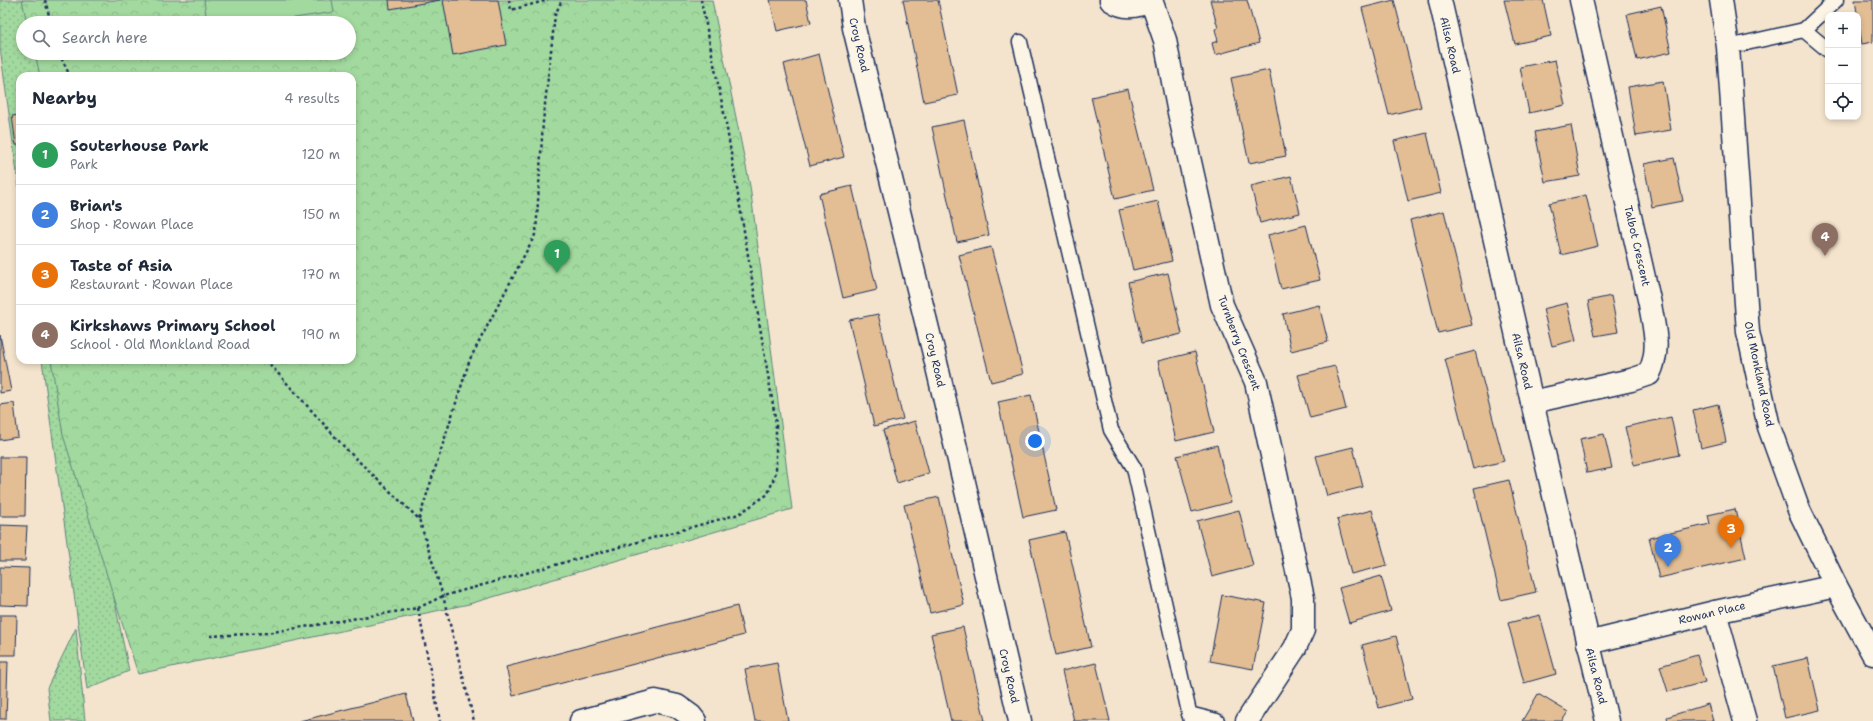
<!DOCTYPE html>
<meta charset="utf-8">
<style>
:root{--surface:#fff;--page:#f6f6f7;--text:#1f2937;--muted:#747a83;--line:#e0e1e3;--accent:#ea580c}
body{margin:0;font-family:"Shantell Sans",sans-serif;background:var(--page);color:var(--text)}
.controls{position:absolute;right:12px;top:12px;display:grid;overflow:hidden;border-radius:8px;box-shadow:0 2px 6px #0003}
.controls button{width:36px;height:36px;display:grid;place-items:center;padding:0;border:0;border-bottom:1px solid var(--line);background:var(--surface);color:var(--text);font:20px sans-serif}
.you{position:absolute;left:1035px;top:441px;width:14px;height:14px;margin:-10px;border:3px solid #fff;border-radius:50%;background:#1a73e8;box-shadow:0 0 0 6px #1a73e833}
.badge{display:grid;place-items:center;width:26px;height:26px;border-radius:50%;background:var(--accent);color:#fff;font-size:13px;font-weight:700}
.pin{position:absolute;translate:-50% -33px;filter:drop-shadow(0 1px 2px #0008)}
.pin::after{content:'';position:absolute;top:21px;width:14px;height:12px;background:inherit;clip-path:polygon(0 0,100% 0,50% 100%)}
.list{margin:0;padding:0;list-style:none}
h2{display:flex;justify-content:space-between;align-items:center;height:52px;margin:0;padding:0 16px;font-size:17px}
h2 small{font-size:13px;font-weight:400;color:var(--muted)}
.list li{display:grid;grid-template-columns:26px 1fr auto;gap:12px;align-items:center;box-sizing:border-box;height:60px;padding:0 16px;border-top:1px solid var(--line)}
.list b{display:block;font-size:15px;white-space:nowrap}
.list p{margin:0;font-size:13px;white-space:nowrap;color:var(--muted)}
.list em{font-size:13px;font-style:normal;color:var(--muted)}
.icon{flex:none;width:22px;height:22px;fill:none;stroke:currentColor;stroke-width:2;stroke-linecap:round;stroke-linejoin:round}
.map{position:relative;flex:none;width:1873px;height:721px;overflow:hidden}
.search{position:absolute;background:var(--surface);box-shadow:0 2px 6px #0003;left:16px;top:16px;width:340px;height:44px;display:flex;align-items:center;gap:10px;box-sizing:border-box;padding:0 14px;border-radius:22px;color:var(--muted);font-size:15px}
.panel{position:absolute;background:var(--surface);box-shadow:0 2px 6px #0003;left:16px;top:72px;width:340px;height:292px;border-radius:12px}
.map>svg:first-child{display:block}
.grass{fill:url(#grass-dots);stroke:#5e847e}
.forest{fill:url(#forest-crowns);stroke:#5e847e}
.pitch{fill:#a2d99e;stroke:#5e847e}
.building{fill:#e3be94;stroke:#1b2f5e}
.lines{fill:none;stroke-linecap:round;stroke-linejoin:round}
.service-casing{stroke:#1b2f5e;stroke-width:17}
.minor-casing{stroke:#1b2f5e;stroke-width:25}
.tertiary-casing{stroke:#1b2f5e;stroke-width:25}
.path{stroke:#1b2f5e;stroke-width:2.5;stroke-dasharray:3 3;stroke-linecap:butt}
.service{stroke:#fcf5e5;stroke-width:14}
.minor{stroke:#fcf5e5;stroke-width:22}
.tertiary{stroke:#fcf5e5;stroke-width:22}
.labels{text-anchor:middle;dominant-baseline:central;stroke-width:3;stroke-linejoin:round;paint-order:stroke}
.street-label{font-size:11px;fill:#1b2f5e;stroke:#fcf5e5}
</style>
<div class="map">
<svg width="1873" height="721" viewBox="0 0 1873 721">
<defs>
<pattern id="grass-dots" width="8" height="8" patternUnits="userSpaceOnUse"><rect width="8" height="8" fill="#a2d99e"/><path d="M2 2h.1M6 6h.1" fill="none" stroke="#8bbb8a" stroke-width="1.8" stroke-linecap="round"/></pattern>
<pattern id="forest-crowns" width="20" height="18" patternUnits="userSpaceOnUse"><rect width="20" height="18" fill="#a2d99e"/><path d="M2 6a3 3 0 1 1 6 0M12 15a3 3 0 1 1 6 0" fill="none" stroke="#8bbb8a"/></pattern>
</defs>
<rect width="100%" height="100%" fill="#f4e4cd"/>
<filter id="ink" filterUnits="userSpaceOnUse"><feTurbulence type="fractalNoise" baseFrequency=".025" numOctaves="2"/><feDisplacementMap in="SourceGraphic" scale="8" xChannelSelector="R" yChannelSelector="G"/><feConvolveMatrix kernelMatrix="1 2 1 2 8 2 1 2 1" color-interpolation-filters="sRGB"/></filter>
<g filter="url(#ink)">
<g class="grass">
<polygon points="0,0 33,0 38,23 23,23 23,53 45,53 50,76 20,76 20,195 0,48"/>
<polygon points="42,360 65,360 129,671 87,689"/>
<polygon points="76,628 85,721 51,721 47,688"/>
</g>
<polygon class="forest" points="22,0 712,0 750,186 792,509 469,604 138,674 63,435 51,360 352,360 352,76 40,76 35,53 349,53 349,23 27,23"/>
<polygon class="pitch" points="204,0 332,0 334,12 262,23 207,23"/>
<g class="building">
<polygon points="389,0 440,0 390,9"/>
<polygon points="443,0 498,0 506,45 453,55"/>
<polygon points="770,0 806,0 811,23 777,31"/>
<polygon points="903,0 938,0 958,95 924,102"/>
<polygon points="1210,0 1247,0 1259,43 1215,55 1212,43 1218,41 1215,29 1218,28"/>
<polygon points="1394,0 1421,107 1389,115 1362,8"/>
<polygon points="1504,0 1543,0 1551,36 1515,44"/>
<polygon points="1855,0 1873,0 1873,42 1862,44"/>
<polygon points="1661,6 1671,52 1637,60 1627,14"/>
<polygon points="819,54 844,157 810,166 784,64"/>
<polygon points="1555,60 1565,105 1529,113 1520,67"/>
<polygon points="1269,70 1286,156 1249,163 1231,78"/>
<polygon points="1663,81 1671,130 1636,136 1628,87"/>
<polygon points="1128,89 1153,190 1115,199 1091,97"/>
<polygon points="20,115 20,145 16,145 12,116"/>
<polygon points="964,120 989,235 957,242 932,127"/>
<polygon points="1571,125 1580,176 1545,182 1535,132"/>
<polygon points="1427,133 1441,193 1408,201 1394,141"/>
<polygon points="1674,158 1683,201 1652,207 1644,164"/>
<polygon points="1291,176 1300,213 1260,223 1251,186"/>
<polygon points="852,186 877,290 843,298 819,194"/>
<polygon points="1586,195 1598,246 1561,255 1549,203"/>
<polygon points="1158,201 1172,261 1133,270 1119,210"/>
<polygon points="1444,211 1472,325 1438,333 1410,220"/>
<polygon points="1306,225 1320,280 1281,289 1268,235"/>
<polygon points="991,247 1023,374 991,382 959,255"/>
<polygon points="1168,273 1182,334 1142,343 1128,282"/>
<polygon points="1611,296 1618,332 1595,336 1588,301"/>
<polygon points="1567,303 1576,340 1552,346 1543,309"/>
<polygon points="1319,305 1328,342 1291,351 1283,314"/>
<polygon points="878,314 903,419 874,426 849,320"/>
<polygon points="0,335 11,391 0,393"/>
<polygon points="1475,351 1504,461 1473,469 1445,359"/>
<polygon points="1195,352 1214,432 1176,441 1158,361"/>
<polygon points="1335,366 1346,409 1310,418 1298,375"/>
<polygon points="1031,395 1056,510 1023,517 998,402"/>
<polygon points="14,403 18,437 0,440 0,405"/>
<polygon points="1718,404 1726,442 1701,448 1693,410"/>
<polygon points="1671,417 1679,455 1634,465 1625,427"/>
<polygon points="915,421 929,473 897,483 883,430"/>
<polygon points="1604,434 1612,468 1587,473 1580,439"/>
<polygon points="1217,445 1231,502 1192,512 1177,456"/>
<polygon points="1353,447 1363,487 1327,496 1316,456"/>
<polygon points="0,457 26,457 25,516 0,516"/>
<polygon points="1509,480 1536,592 1501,600 1474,488"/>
<polygon points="939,497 964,605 930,613 904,505"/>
<polygon points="1735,509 1746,558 1659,578 1649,538 1710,524 1708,515"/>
<polygon points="1239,510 1253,566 1212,577 1197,521"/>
<polygon points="1372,510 1387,565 1351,574 1337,519"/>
<polygon points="0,525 27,526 25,561 0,561"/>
<polygon points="1065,532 1091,647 1056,655 1029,540"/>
<polygon points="0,567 29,568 28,606 0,605"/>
<polygon points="1381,576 1391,611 1349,623 1339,588"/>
<polygon points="1222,595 1266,603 1253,669 1210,661"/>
<polygon points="737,606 744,635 513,696 506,667"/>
<polygon points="0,615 17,615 16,655 0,655"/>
<polygon points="1540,615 1556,674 1524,683 1508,623"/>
<polygon points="963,627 985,721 951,721 931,634"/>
<polygon points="1396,636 1412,699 1379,708 1362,645"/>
<polygon points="1697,655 1705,682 1668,692 1660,666"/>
<polygon points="1808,658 1820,710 1785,718 1773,666"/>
<polygon points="0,662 8,662 6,719 0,719"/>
<polygon points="777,663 788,721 755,721 745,669"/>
<polygon points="1096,663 1110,721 1074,721 1062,671"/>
<polygon points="406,694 413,721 299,721 308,719"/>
<polygon points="1538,694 1568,712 1562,721 1522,721"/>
<polygon points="1708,704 1713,721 1668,721 1667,717"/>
</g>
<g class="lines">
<defs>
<g id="service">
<polyline points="1804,30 1836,0"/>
<polyline points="1020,42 1111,430 1134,468 1191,721"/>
<polyline points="1728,47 1804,30 1828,50"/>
<polyline points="1189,714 1217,721"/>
</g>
<g id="minor">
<polyline points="850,0 854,28 934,354 1020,721"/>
<path d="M1111,0C1124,9 1138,7 1151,0"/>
<polyline points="1151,0 1165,40 1178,108 1222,305 1256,382 1303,598 1303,630 1295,648 1247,721"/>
<polyline points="1440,0 1532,402 1607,721"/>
<path d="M1532,402L1631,380L1649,374C1661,349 1654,329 1650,304L1581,0"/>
<polyline points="1715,612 1745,721"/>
<polyline points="1588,643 1715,612 1836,586"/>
<polyline points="581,721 655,701 677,706 691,716 695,721"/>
</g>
<polyline id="tertiary" points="1721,0 1728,47 1748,332 1769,427 1799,510 1836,586 1873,654"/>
</defs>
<use href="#service" class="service-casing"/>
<use href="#minor" class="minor-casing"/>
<use href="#tertiary" class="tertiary-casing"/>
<g class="path">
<polyline points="45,0 51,23"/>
<polyline points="509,0 511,10 548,0"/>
<polyline points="59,53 70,76"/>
<polyline points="266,360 347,450 419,519 443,596 474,721"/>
<polyline points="419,519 470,359 536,233 543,122 555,15 562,0"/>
<polyline points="418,608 440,721"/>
<polyline points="210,636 267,633 418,608 443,596 739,514 768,494 776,472 776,423 726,123 701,0"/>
</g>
<use href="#service" class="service"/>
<use href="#minor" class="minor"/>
<use href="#tertiary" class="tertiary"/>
</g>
</g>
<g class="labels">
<g class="street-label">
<text transform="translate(859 45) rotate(77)">Croy Road</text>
<text transform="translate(1450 45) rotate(77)">Ailsa Road</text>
<text transform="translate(1637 246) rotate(77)">Talbot Crescent</text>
<text transform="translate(1239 343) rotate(69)">Turnberry Crescent</text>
<text transform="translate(935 360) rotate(77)">Croy Road</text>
<text transform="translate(1522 361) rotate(77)">Ailsa Road</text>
<text transform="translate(1759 374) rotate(78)">Old Monkland Road</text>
<text transform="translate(1712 613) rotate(-13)">Rowan Place</text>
<text transform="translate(1009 676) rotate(77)">Croy Road</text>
<text transform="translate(1596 676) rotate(76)">Ailsa Road</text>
</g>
</g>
</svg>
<div class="controls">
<button>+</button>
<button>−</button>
<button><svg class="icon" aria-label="locate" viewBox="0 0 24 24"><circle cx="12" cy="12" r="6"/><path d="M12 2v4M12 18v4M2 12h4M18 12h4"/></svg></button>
</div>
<div class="you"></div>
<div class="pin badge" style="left:557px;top:273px;background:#2e9e5b">1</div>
<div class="pin badge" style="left:1668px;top:567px;background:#3f7fe0">2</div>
<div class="pin badge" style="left:1731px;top:548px;background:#e8710a">3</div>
<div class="pin badge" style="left:1825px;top:256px;background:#8d6e63">4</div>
<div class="search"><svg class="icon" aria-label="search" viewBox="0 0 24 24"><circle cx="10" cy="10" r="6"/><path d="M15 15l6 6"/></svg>Search here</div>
<section class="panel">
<h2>Nearby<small>4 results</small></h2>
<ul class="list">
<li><span class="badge" style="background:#2e9e5b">1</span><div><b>Souterhouse Park</b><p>Park</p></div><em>120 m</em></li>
<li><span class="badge" style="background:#3f7fe0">2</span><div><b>Brian's</b><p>Shop · Rowan Place</p></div><em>150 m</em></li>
<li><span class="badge" style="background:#e8710a">3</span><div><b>Taste of Asia</b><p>Restaurant · Rowan Place</p></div><em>170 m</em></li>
<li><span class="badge" style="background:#8d6e63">4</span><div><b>Kirkshaws Primary School</b><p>School · Old Monkland Road</p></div><em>190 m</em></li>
</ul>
</section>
</div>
